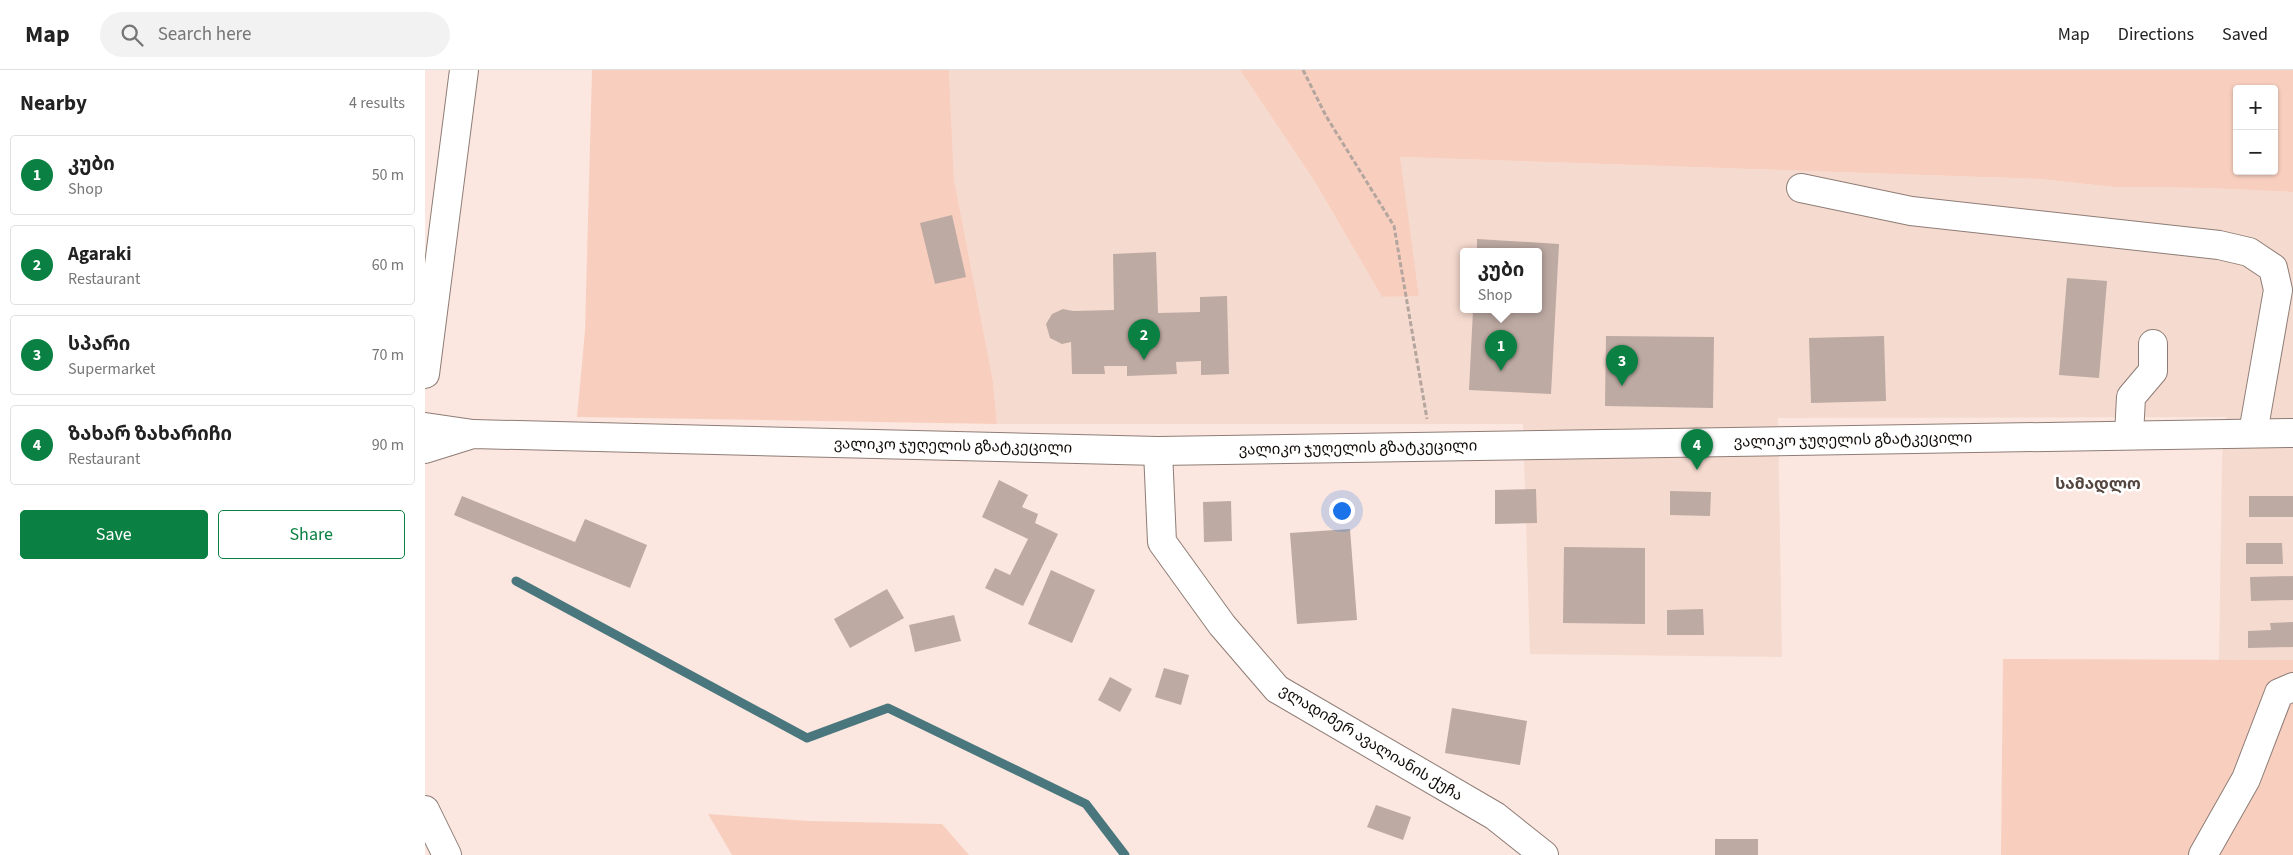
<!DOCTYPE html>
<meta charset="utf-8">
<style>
:root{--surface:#fff;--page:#f2f2f2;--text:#222;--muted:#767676;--line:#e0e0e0;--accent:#0b8043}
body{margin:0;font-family:"Source Sans 3","Noto Sans Georgian",sans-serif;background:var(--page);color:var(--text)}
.controls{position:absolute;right:15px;top:15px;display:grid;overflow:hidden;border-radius:5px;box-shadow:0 1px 4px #0004}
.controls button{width:45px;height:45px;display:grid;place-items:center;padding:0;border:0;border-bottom:1px solid var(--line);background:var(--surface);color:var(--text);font:25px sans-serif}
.you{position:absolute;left:916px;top:440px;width:18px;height:18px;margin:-12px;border:4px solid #fff;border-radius:50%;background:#1a73e8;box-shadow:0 0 0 8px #1a73e833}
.badge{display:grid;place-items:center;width:32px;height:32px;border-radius:50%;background:var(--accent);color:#fff;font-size:16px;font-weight:700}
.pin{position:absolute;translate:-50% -41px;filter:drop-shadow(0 1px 2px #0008)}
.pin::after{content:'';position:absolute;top:26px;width:18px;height:15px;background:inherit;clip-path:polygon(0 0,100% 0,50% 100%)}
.popup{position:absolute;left:1035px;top:178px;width:82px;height:65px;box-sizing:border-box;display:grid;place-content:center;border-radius:5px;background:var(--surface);filter:drop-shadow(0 1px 4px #0005);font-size:16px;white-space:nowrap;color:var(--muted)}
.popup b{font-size:19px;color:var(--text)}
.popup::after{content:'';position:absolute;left:50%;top:100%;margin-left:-10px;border:10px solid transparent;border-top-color:var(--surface)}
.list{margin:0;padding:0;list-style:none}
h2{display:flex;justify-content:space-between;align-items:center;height:65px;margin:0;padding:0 20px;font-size:21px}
h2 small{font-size:16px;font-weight:400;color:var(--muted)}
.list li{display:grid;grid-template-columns:32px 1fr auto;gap:15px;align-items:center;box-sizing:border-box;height:80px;margin:0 10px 10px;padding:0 10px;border:1px solid var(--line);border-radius:5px}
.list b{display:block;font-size:19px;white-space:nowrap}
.list p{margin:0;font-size:16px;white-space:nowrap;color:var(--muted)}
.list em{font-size:16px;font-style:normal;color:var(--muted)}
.actions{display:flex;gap:10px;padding:15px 20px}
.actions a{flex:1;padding:11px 0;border:1px solid var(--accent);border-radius:5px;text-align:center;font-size:18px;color:var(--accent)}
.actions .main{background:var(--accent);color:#fff}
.icon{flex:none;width:28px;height:28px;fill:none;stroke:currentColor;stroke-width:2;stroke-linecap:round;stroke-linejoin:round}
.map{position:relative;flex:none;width:1868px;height:785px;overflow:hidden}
header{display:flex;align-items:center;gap:30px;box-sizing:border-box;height:70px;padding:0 25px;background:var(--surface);border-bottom:1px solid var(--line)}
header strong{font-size:24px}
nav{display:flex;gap:28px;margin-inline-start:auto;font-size:18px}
.search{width:350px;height:45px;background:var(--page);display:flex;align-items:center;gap:12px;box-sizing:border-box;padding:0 18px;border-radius:28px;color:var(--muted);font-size:19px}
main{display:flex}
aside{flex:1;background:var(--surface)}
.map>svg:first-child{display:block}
.built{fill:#f5dacf;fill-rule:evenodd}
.green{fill:#f8cfbf;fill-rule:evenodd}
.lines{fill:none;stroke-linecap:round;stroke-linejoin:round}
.stream{stroke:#49777d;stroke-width:9}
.building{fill:#bdaaa3}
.minor-casing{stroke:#8e7d76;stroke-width:30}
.major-casing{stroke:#8e7d76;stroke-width:30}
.path{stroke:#b4a59e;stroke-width:3;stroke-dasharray:5 2.5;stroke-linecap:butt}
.minor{stroke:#fff;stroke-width:28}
.major{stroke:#fff;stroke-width:28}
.labels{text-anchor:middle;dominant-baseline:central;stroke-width:5;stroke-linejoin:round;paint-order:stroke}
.street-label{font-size:15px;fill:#100a07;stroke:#fff}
.neighbourhood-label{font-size:16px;font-weight:bold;fill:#55453f;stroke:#fff}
</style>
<header>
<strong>Map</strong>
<div class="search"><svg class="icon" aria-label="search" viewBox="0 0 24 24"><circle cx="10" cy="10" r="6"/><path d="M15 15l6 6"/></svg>Search here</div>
<nav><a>Map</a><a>Directions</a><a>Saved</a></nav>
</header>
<main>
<aside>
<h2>Nearby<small>4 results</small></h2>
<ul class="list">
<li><span class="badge">1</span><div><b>კუბი</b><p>Shop</p></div><em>50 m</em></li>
<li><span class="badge">2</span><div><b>Agaraki</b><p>Restaurant</p></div><em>60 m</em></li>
<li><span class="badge">3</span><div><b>სპარი</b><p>Supermarket</p></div><em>70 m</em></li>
<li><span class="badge">4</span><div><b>ზახარ ზახარიჩი</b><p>Restaurant</p></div><em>90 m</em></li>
</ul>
<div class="actions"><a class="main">Save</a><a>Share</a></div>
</aside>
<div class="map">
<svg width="1868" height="785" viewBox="0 0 1868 785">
<rect width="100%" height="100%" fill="#fbe7df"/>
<path class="built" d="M524,0H815L890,112L957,227L994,226L974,87L1614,109L1689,117L1781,118L1868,122V590L1794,591L1797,389L1801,347L1353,348L1357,587L1105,584L1098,354H572L568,311L529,109ZM1038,182H1114V240H1038Z"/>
<g class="green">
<polygon points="167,0 524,0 529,109 568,311 572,354 152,347 160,261"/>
<path d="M815,0H1868V122L1781,118L1689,117L1614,109L975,87L994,226L957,227L890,112ZM1812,19H1849V101H1812Z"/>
<polygon points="1578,589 1868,590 1868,785 1576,785"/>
<polygon points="283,744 384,751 517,754 544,785 307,785"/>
</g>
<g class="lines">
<polyline class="stream" points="91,511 382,668 463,638 661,734 700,785"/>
</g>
<g class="building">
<polygon points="527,145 541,207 510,214 495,153"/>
<polygon points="1052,169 1134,174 1126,324 1044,320 1048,240 1114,240 1114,182 1052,182"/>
<polygon points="731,182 733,243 775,242 775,227 802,226 804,304 776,305 776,291 751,292 752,304 702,306 702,296 679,296 680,304 647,304 646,272 637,274 625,268 621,254 627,244 638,239 648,241 689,240 688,184"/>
<polygon points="1642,208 1682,211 1674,308 1634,305"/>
<polygon points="1181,266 1289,267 1288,338 1180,336"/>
<polygon points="1459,266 1461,331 1386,333 1384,268"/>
<polygon points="574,410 603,425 597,437 613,444 610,453 633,464 598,536 560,518 570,498 585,505 603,469 557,447"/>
<polygon points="1111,419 1112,453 1070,454 1070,420"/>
<polygon points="1245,421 1286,422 1285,446 1245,445"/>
<polygon points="37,426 150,472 160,449 222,475 205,518 29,445"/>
<rect x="1824" y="426" width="44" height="21"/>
<polygon points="806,431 807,471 779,472 778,432"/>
<polygon points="925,459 932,550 872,554 865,463"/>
<polygon points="1821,473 1857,473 1858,494 1821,494"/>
<polygon points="1139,477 1220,478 1220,554 1138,553"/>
<polygon points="626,500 670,520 647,573 603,554"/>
<polygon points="1868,506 1868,530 1826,531 1825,507"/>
<polygon points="462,519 479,548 425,578 409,549"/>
<polygon points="1278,539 1279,565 1242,565 1242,540"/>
<polygon points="529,545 536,571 490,582 484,555"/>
<polygon points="1868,552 1868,577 1823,578 1823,561 1846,560 1845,553"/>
<polygon points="739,598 764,605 756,635 730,627"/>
<polygon points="685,607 707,619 695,642 673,630"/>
<polygon points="1027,638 1102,651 1095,695 1020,683"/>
<polygon points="951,735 986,747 978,770 942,757"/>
<rect x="1290" y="769" width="43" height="16"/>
</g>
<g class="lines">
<defs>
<g id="minor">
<polyline points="1376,118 1486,141 1794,175 1824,182 1848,198 1853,220 1828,363"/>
<polyline points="0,304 39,0"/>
<polyline points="0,357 48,364"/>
<polyline points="1704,365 1706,327 1728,301 1728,274"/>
<polyline points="733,381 737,472 797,555 852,619 1070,746 1119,785"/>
<polyline points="1778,785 1821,709 1854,623 1868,617"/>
</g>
<g id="major">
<polyline points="0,379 48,364 733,381 1868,363"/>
<polyline points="0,740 22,785"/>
</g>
</defs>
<use href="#minor" class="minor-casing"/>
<use href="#major" class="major-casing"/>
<polyline class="path" points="878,0 901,46 969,156 1002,349"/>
<use href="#minor" class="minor"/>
<use href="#major" class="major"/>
</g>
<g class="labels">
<g class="street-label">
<text transform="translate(1428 370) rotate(-1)">ვალიკო ჯუღელის გზატკეცილი</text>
<text transform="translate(528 376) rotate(1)">ვალიკო ჯუღელის გზატკეცილი</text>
<text transform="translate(933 378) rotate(-1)">ვალიკო ჯუღელის გზატკეცილი</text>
<text transform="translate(946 673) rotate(31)">ვლადიმერ ავალიანის ქუჩა</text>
</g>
<g class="neighbourhood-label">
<text x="1673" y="414">სამადლო</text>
</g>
</g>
</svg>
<div class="controls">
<button>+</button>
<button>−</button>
</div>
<div class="you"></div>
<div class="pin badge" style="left:1076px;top:301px">1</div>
<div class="popup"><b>კუბი</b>Shop</div>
<div class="pin badge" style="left:719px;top:290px">2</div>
<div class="pin badge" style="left:1197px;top:316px">3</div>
<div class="pin badge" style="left:1272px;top:400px">4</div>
</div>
</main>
